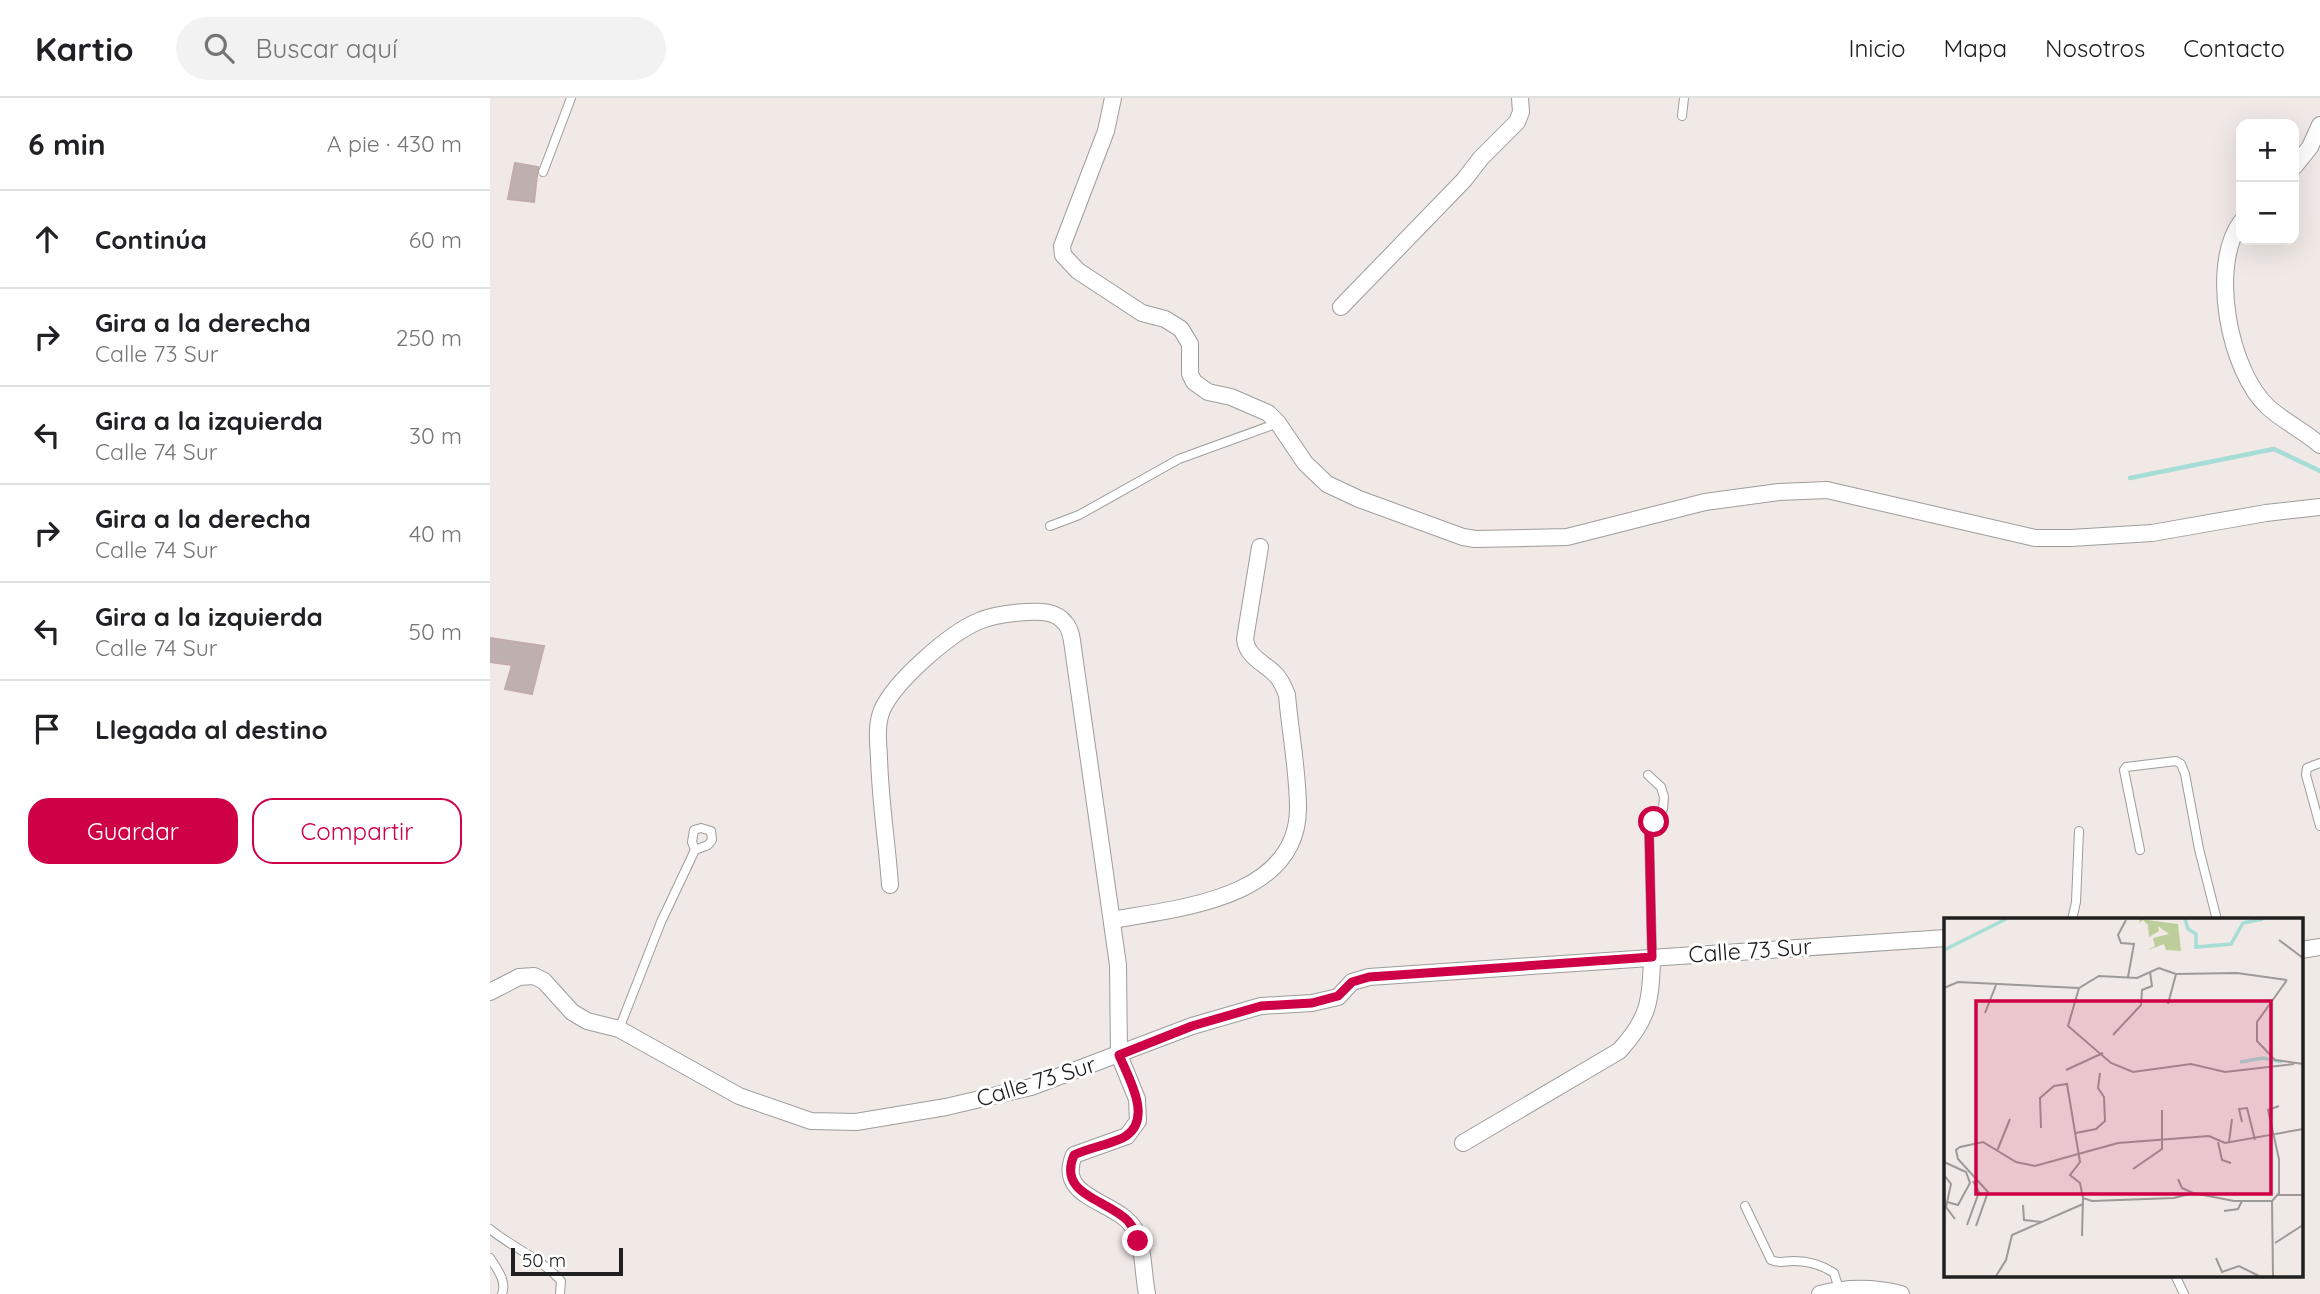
<!DOCTYPE html>
<html lang="es">
<meta charset="utf-8">
<style>
:root{--surface:#fff;--page:#f2f2f2;--text:#202124;--muted:#757577;--line:#e0e0e0;--accent:#ce0146}
body{margin:0;font-family:Quicksand,sans-serif;background:var(--page);color:var(--text)}
.controls{position:absolute;right:21px;top:21px;display:grid;overflow:hidden;border-radius:14px;box-shadow:0 7px 28px #0002}
.controls button{width:63px;height:63px;display:grid;place-items:center;padding:0;border:0;border-bottom:2px solid var(--line);background:var(--surface);color:var(--text);font:35px sans-serif}
.scale{position:absolute;left:21px;bottom:18px;width:112px;box-sizing:border-box;padding-left:7px;border:4px solid #202020;border-top:0;font-size:19px;line-height:24px;white-space:nowrap;color:#202020;-webkit-text-stroke:5px #fff;paint-order:stroke}
.stop{position:absolute;width:21px;height:21px;margin:-16px;border:5px solid #ce0146;border-radius:50%;background:#fff}
.stop.end{background:#ce0146;border-color:#fff;box-shadow:0 2px 7px #0008}
.list{margin:0;padding:0;list-style:none}
h2{display:flex;justify-content:space-between;align-items:center;height:91px;margin:0;padding:0 28px;font-size:30px}
h2 small{font-size:23px;font-weight:400;color:var(--muted)}
.list li{display:grid;grid-template-columns:46px 1fr auto;gap:21px;align-items:center;box-sizing:border-box;height:98px;padding:0 28px;border-top:2px solid var(--line)}
.list b{display:block;font-size:26px;white-space:nowrap}
.list p{margin:0;font-size:23px;white-space:nowrap;color:var(--muted)}
.list em{font-size:23px;font-style:normal;color:var(--muted)}
.actions{display:flex;gap:14px;padding:21px 28px}
.actions a{flex:1;padding:16px 0;border:2px solid var(--accent);border-radius:21px;text-align:center;font-size:24px;color:var(--accent)}
.actions .main{background:var(--accent);color:#fff}
.icon{flex:none;width:38px;height:38px;fill:none;stroke:currentColor;stroke-width:2;stroke-linecap:round;stroke-linejoin:round}
.map{position:relative;flex:none;width:1830px;height:1196px;overflow:hidden}
header{display:flex;align-items:center;gap:42px;box-sizing:border-box;height:98px;padding:0 35px;background:var(--surface);border-bottom:2px solid var(--line)}
header strong{font-size:33px}
nav{display:flex;gap:38px;margin-inline-start:auto;font-size:24px}
.search{width:490px;height:63px;background:var(--page);display:flex;align-items:center;gap:18px;box-sizing:border-box;padding:0 24px;border-radius:38px;color:var(--muted);font-size:26px}
main{display:flex}
aside{flex:1;background:var(--surface)}
.map>svg:first-child{display:block}
.lines{fill:none;stroke-linecap:round;stroke-linejoin:round}
.stream{stroke:#a7ddd7;stroke-width:4.5}
.building{fill:#bdb0af;stroke:#c2aba8;stroke-width:2}
.lane-casing{stroke:#9d9d9d;stroke-width:10}
.street-casing{stroke:#9d9d9d;stroke-width:18}
.lane{stroke:#fff;stroke-width:8}
.street{stroke:#fff;stroke-width:16}
.route{stroke:#ce0146;stroke-width:9}
.labels{text-anchor:middle;dominant-baseline:central;stroke-width:6;stroke-linejoin:round;paint-order:stroke}
.street-label{font-size:23px;fill:#202020;stroke:#fff}
.inset-river{fill:none;stroke:#a7ddd7;stroke-width:3.5}
.inset-road{fill:none;stroke:#9d9997;stroke-width:2}
.view{fill:#ce0146;fill-opacity:0.15;stroke:#ce0146;stroke-width:3.5}
.inset-edge{fill:none;stroke:#202020;stroke-width:3.5}
</style>
<header>
<strong>Kartio</strong>
<div class="search"><svg class="icon" aria-label="search" viewBox="0 0 24 24"><circle cx="10" cy="10" r="6"/><path d="M15 15l6 6"/></svg>Buscar aquí</div>
<nav><a>Inicio</a><a>Mapa</a><a>Nosotros</a><a>Contacto</a></nav>
</header>
<main>
<aside>
<h2>6 min<small>A pie · 430 m</small></h2>
<ul class="list">
<li><svg class="icon" aria-label="ahead" viewBox="0 0 24 24"><path d="M12 20V5M6 11l6-6 6 6"/></svg><div><b>Continúa</b></div><em>60 m</em></li>
<li><svg class="icon" aria-label="right" viewBox="0 0 24 24"><path d="M7 20v-9h11M14 6l5 5-5 5"/></svg><div><b>Gira a la derecha</b><p>Calle 73 Sur</p></div><em>250 m</em></li>
<li><svg class="icon" aria-label="left" viewBox="0 0 24 24"><path d="M17 20v-9H6M10 6l-5 5 5 5"/></svg><div><b>Gira a la izquierda</b><p>Calle 74 Sur</p></div><em>30 m</em></li>
<li><svg class="icon" aria-label="right" viewBox="0 0 24 24"><path d="M7 20v-9h11M14 6l5 5-5 5"/></svg><div><b>Gira a la derecha</b><p>Calle 74 Sur</p></div><em>40 m</em></li>
<li><svg class="icon" aria-label="left" viewBox="0 0 24 24"><path d="M17 20v-9H6M10 6l-5 5 5 5"/></svg><div><b>Gira a la izquierda</b><p>Calle 74 Sur</p></div><em>50 m</em></li>
<li><svg class="icon" aria-label="arrive" viewBox="0 0 24 24"><path d="M6 21V4h12l-3 4 3 4H6"/></svg><div><b>Llegada al destino</b></div></li>
</ul>
<div class="actions"><a class="main">Guardar</a><a>Compartir</a></div>
</aside>
<div class="map">
<svg width="1830" height="1196" viewBox="0 0 1830 1196">
<rect width="100%" height="100%" fill="#f0e9e6"/>
<g class="lines">
<polyline class="stream" points="1640,380 1784,351 1830,373"/>
</g>
<g class="building">
<polygon points="25,65 48,69 44,104 18,101"/>
<polygon points="0,540 54,548 42,596 15,591 22,567 0,564"/>
</g>
<g class="lines">
<defs>
<g id="lane">
<polyline points="1192,18 1194,0"/>
<polyline points="53,74 81,0"/>
<polyline points="560,428 589,417 689,361 788,325"/>
<polyline points="1830,665 1817,670 1816,677 1830,728"/>
<polyline points="1158,677 1171,689 1174,699 1173,711 1159,731 1162,859"/>
<polyline points="1650,752 1634,672 1636,669 1686,663 1691,666 1695,676 1709,751 1727,822"/>
<polyline points="1582,822 1586,804 1589,733"/>
<polyline points="129,931 171,824 205,752 218,747 222,742 221,733 211,730 204,732 202,744 205,752"/>
<path d="M1255,1108L1281,1162C1289,1166 1295,1163 1304,1163C1318,1163 1332,1167 1344,1175L1349,1191"/>
<path d="M0,1131C23,1150 52,1161 71,1183L70,1196"/>
<path d="M0,1160C7,1171 17,1183 12,1196"/>
<polyline points="1685,1177 1694,1196"/>
</g>
<g id="street">
<polyline points="623,0 616,33 572,148 573,157 588,173 652,215 675,221 691,231 700,246 700,276 704,284 718,294 741,299 778,315 788,325 815,365 837,386 869,401 973,439 985,441 1077,439 1215,404 1289,394 1337,392 1545,440 1581,440 1662,435 1776,415 1830,409"/>
<polyline points="1804,69 1820,49 1830,27"/>
<path d="M1751,124C1719,168 1739,273 1778,309C1793,323 1814,333 1830,347"/>
<polyline points="851,209 974,82 991,60 1027,24 1031,14 1030,0"/>
<path d="M400,787C397,744 390,702 389,659C388,643 386,627 392,612C405,583 460,535 489,523C503,517 521,515 536,514C550,513 566,513 575,525C581,531 582,542 583,550L628,867L629,957L647,1001L648,1023L637,1038L584,1057C565,1102 629,1102 645,1132C654,1150 653,1176 657,1196"/>
<path d="M622,822C688,810 808,801 808,710C808,673 800,634 797,597C794,589 791,582 785,576C773,564 757,559 755,541L770,449"/>
<polyline points="1811,852 1830,849"/>
<polyline points="0,894 29,879 44,878 54,883 82,914 97,923 129,931 249,998 321,1023 366,1024 456,1009 541,989 702,928 771,908 822,905 848,899 862,884 879,879 1456,840"/>
<path d="M973,1045L1129,953C1159,921 1161,902 1162,859"/>
<path d="M1330,1196C1357,1189 1384,1189 1411,1196"/>
</g>
</defs>
<use href="#lane" class="lane-casing"/>
<use href="#street" class="street-casing"/>
<use href="#lane" class="lane"/>
<use href="#street" class="street"/>
</g>
<g class="lines">
<path class="route" d="M648,1143C646,1135 643,1129 638,1123C617,1101 567,1097 584,1057C598,1050 626,1045 636,1038C663,1020 638,979 629,957L702,928L771,908L822,905L848,898L862,884L879,879L1162,859L1159,731L1164,724"/>
</g>
<g class="labels">
<g class="street-label">
<text transform="translate(1260 852) rotate(-4)">Calle 73 Sur</text>
<text transform="translate(546 983) rotate(-17)">Calle 73 Sur</text>
</g>
</g>
<g transform="translate(1454 820)">
<rect width="359" height="359" fill="#f0e9e6"/>
<path d="M196,1L234,6L237,33L222,32L220,26L204,32L211,28L209,20L225,16L214,8L215,13L205,19L204,7L199,2L195,5Z" fill="#bccf9b"/>
<path class="inset-river" d="M241,1L244,11L252,16V29L287,26L299,5L319,1M0,32L62,1M296,144L319,140L338,144"/>
<path class="inset-road" d="M182,2L174,17L177,25L190,26L184,59M335,22L359,40M343,62L313,104V123L331,142L359,146M0,70L14,64L135,70L155,58L193,60L215,50L232,56L293,55L343,62M135,70L124,108L167,145L189,154L247,146L281,154L350,146M224,86L232,56M41,95L52,67M169,117L197,87L198,72L208,68L206,54M122,152L159,135M298,204L295,191L303,190L311,222M97,210L96,180L110,168L123,166L136,244L126,257L136,265L139,280L148,283L230,280L249,275L290,283H328M132,215L152,211L161,203L160,179L154,170L156,155M274,224L278,242L287,245M285,224L288,201M53,233L66,201M0,244L22,254L26,265L14,287L3,284M189,251L218,231V192M0,257L7,266L2,289L11,301M234,261L238,270L249,275M333,277H359M79,287L80,302L98,304M280,293L294,291L298,283M23,307L35,274L29,263M32,308L44,274L14,241L12,232L16,229L39,224L72,244L91,248L174,225L265,218L281,225L359,211M138,318L139,280M331,325L359,307M272,340L278,354L295,348L315,358M52,358L62,342L68,317L139,286M329,358L328,283L335,275V241L324,192L335,188"/>
<path class="view" d="M32,83H327V276H32Z"/>
<rect width="359" height="359" class="inset-edge"/>
</g>
</svg>
<div class="controls">
<button>+</button>
<button>−</button>
</div>
<div class="scale">50 m</div>
<div class="stop" style="left:1164px;top:724px"></div>
<div class="stop end" style="left:648px;top:1143px"></div>
</div>
</main>
